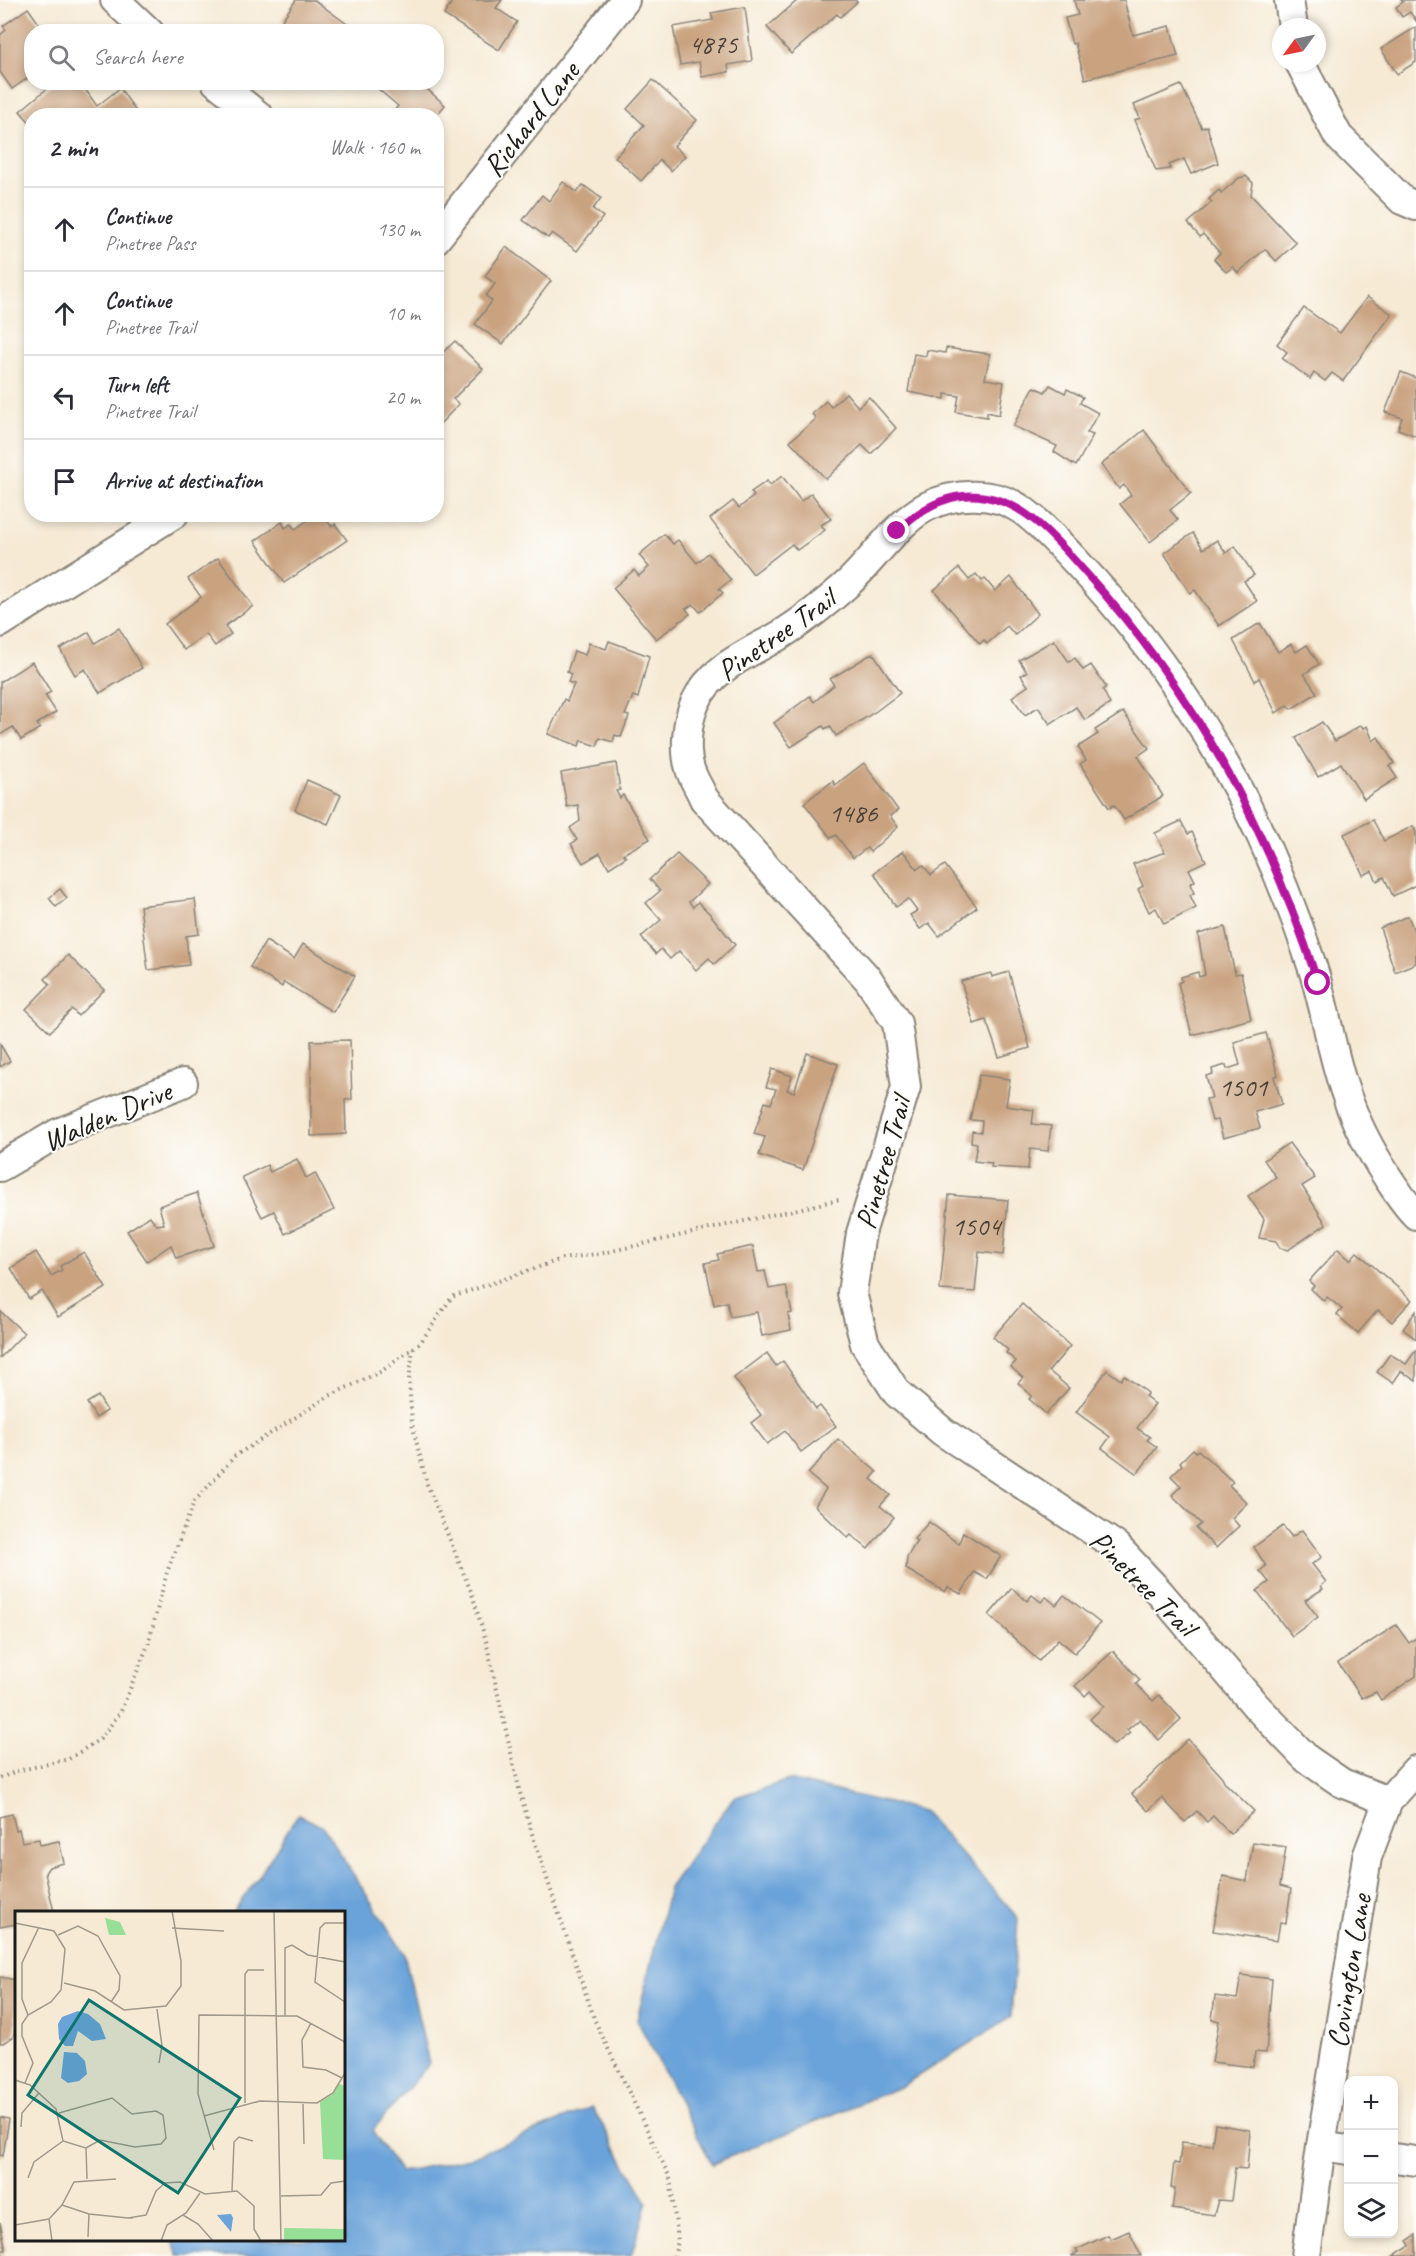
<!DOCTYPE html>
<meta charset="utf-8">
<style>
:root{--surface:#fff;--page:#f7f7f7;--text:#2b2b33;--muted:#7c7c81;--line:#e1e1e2}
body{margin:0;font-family:Caveat,sans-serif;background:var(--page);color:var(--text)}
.controls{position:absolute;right:18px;bottom:18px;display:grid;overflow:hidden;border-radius:12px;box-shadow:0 3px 9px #0003}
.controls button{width:54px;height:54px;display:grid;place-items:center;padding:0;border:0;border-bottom:2px solid var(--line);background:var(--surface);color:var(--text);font:30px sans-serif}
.compass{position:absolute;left:1272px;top:18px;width:54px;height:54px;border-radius:50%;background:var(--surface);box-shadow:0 3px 9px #0003;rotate:237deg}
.stop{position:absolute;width:18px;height:18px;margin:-14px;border:4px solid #b5179e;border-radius:50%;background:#fff}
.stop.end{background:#b5179e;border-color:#fff;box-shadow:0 2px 6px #0008}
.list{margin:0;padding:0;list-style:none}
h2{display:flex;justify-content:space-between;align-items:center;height:78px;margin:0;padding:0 24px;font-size:26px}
h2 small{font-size:20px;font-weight:400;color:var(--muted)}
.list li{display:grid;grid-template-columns:39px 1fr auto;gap:18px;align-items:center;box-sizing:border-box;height:84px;padding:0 24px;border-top:2px solid var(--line)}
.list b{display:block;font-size:22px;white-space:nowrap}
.list p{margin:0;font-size:20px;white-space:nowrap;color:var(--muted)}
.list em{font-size:20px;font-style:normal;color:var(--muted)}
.icon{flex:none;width:33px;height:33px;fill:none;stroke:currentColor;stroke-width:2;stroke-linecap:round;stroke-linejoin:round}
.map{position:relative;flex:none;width:1416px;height:2256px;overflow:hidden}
.search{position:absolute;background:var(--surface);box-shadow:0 3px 9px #0003;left:24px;top:24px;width:420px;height:66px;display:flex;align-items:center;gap:15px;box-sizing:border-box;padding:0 21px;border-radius:24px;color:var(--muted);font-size:22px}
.panel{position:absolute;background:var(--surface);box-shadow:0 3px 9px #0003;left:24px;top:108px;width:420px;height:414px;border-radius:24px}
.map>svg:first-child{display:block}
.water{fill:#6aa3d9;stroke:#43607a;stroke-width:1.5}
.building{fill:#c9a27f}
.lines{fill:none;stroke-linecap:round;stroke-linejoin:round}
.minor-casing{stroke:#898378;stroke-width:32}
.path{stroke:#898378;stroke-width:4;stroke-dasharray:1.5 4.5;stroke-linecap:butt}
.minor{stroke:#fff;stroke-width:28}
.route{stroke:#b5179e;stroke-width:8}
.labels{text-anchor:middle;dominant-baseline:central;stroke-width:4.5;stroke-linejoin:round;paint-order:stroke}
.number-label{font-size:27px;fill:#473e35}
.street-label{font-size:30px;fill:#1c1c1c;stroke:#fdfcf7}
.inset-road{fill:none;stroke:#9f988b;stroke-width:1.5}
.view{fill:#0f766e;fill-opacity:0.15;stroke:#0f766e;stroke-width:3}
.inset-edge{fill:none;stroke:#1c1c1c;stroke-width:3}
</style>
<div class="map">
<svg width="1416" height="2256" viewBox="0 0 1416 2256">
<rect width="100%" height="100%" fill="#fdfcf7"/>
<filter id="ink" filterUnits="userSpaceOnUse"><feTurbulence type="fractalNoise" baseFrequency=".0167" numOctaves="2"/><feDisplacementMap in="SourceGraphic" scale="12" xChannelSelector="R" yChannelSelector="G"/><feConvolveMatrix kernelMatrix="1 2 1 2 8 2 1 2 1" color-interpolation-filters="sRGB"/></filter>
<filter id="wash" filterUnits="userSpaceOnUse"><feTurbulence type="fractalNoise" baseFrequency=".008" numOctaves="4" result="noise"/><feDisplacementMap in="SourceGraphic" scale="24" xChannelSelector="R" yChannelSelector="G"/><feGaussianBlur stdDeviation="1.35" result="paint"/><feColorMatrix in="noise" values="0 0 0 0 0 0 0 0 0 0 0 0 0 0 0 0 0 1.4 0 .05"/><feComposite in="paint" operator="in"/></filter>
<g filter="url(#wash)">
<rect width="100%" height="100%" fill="#f6ead5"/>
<g class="water">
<polygon points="789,1780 923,1811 1018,1918 1011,2017 902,2086 712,2164 637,2020 669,1888 733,1798"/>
<polygon points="298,1814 323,1827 404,1953 429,2064 372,2131 400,2172 470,2158 592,2107 647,2202 631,2256 178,2256 173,2240 344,2240 344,1912 233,1912 260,1875"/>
</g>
<g id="blocks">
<g class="building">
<polygon points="296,0 314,0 358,32 298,32 282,20"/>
<polygon points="453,0 502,0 496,8 517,22 499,50 444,15"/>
<polygon points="798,0 855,0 857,2 840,17 837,14 791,54 767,27"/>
<polygon points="1074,0 1124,0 1133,35 1170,26 1178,56 1085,79 1075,43 1072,44 1065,18 1078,15"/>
<polygon points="1401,0 1416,0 1416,21 1410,12 1402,17 1396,7 1403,2"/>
<polygon points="745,7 752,61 728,65 729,72 702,77 699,62 680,65 673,27 713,20 711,13"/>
<polygon points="28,8 45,32 32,32 32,75 12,89 0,72 0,35 6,30 3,26"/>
<polygon points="1416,27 1416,62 1397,74 1381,49"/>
<polygon points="653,80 697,120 674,146 685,156 671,171 660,160 641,181 615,157 644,125 627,109"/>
<polygon points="55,82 80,82 97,106 120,88 139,116 32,116 32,125 20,111"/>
<polygon points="370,82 419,82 445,105 436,116 390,116 398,106"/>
<polygon points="1181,85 1202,128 1207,126 1218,163 1191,174 1184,159 1169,165 1170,169 1156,171 1135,120 1140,118 1134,105"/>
<polygon points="1246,176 1253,183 1251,195 1296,243 1276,261 1265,249 1238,273 1233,267 1226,272 1214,259 1220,253 1203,234 1200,237 1188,223 1212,202 1209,199 1219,190 1221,193 1239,178"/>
<polygon points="563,182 577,192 583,185 601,198 593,209 603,217 577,251 552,233 548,238 523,220 542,195 549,201"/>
<polygon points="506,247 551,281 503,344 475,324 492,301 486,296 495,284 485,276"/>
<polygon points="1367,297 1392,314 1343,381 1332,373 1325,381 1314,373 1310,379 1282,358 1287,352 1277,344 1304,308 1340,333"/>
<polygon points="455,341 483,369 453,399 459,404 438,426 436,359"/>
<polygon points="946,348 990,354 985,379 1004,382 999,415 987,412 987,417 956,412 959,396 945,394 945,399 908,392 914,354 926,356 927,350 945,353"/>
<polygon points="1401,372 1416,378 1416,436 1398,429 1402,418 1385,412"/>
<polygon points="1050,385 1065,393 1067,389 1083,397 1080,403 1098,413 1087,433 1093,435 1076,466 1054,452 1057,446 1013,426 1034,387 1045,392"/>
<polygon points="846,393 858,407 869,397 896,428 871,454 862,445 826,479 790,441 816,419 812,414 826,401 831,407"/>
<polygon points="1144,430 1191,493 1170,510 1178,520 1150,542 1120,504 1131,495 1124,485 1119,489 1101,465"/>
<polygon points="782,476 801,501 811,493 831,519 821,525 825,530 797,550 792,544 753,574 710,519 733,501 739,508 754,496 751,492 767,481 770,485"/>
<polygon points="317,514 323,514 331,526 335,524 347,540 284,583 255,541 282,522 285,528 291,524 295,529"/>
<polygon points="1193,533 1203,549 1217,540 1226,553 1235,546 1254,575 1244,581 1257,601 1219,626 1195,590 1190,593 1164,553"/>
<polygon points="664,534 673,544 678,540 697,563 708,553 731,580 719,589 723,593 700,612 693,604 686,609 690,614 656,639 613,588 634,570 639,576 649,567 639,555"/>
<polygon points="218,558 253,606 225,626 231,634 215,646 206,634 184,650 165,624 201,597 188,579"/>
<polygon points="959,568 969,580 976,574 982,581 985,579 995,591 1011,577 1038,614 1015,635 1007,626 987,644 984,640 980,644 934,590"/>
<polygon points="1260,623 1278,652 1291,644 1296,652 1307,645 1319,664 1304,674 1317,693 1291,709 1288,705 1276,713 1259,678 1255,681 1233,640"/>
<polygon points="119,628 142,668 100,693 85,669 75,675 60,649 89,632 95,643"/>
<polygon points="1054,640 1069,662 1075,658 1083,670 1091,665 1106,687 1103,690 1110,704 1085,720 1076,707 1050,724 1038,707 1025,715 1012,697 1028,686 1021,675 1027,672 1019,660"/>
<polygon points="609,641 649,656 638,698 633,696 625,715 629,716 621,737 615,735 613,742 600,738 597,746 581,740 579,746 548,734 564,699 567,701 574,684 568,682 571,674 567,672 574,651 585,655 589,643 606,649"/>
<polygon points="873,653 900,693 875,712 836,736 830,726 825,729 823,726 791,747 774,723 810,696 814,702 834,685 830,679"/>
<polygon points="32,662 51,692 45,695 56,712 37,724 40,728 21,740 13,727 0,735 0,682"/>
<polygon points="1123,712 1149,748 1138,756 1163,796 1124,820 1114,805 1109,808 1080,764 1086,760 1078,747 1098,734 1095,730"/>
<polygon points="1322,722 1335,741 1361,725 1363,728 1367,726 1373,741 1378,737 1394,763 1389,766 1397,778 1364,799 1341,763 1318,777 1296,738"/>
<polygon points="616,763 620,790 616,791 620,798 623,795 650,839 623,854 626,857 609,868 600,853 583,863 571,844 577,840 570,828 580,821 578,805 567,807 561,773"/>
<polygon points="864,763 898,810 890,816 898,827 870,852 867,848 853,858 836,835 831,838 804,803 833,781 835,785"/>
<polygon points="307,780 341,795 328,824 295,810"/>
<polygon points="1373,820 1384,841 1413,826 1416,832 1416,885 1393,896 1384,877 1377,881 1372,871 1363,875 1344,834"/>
<polygon points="1181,821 1188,834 1192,832 1206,861 1189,869 1195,881 1190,884 1194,893 1190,895 1196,908 1164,924 1156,908 1149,912 1138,889 1143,886 1133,864 1165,852 1155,833"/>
<polygon points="903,851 917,869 923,865 931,875 945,865 977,907 939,936 929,923 920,929 910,915 917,911 908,899 896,907 874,873"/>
<polygon points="677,854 708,884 689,902 693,907 698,902 710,914 735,945 714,964 709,958 696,970 679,951 670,959 661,949 656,954 641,937 661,920 646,903 660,891 650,879"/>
<polygon points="60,889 67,898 56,907 49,898"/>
<polygon points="195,899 199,934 186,936 189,965 148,970 140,906"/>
<polygon points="1408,916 1416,936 1416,963 1395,972 1380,928"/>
<polygon points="1225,927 1235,974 1241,973 1251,1019 1192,1035 1178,983 1182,981 1181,977 1198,972 1199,977 1205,975 1198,934"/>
<polygon points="266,941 294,959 303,944 355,976 333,1012 284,982 282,987 250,967"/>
<polygon points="68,955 104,990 78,1016 72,1009 50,1032 26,1009 50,984 45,979"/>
<polygon points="1009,972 1030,1048 999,1057 986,1020 974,1024 961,981 991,973 992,977"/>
<polygon points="1266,1033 1278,1075 1274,1077 1282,1104 1255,1112 1260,1128 1223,1138 1218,1120 1212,1121 1206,1099 1212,1098 1206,1076 1213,1074 1212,1069 1226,1065 1227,1069 1240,1065 1234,1042"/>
<polygon points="350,1040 352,1099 345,1100 346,1134 311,1136 311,1041"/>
<polygon points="0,1044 10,1061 0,1067"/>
<polygon points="807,1053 838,1064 803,1170 759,1155 765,1137 754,1134 765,1102 771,1104 776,1089 766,1087 772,1069 792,1076 787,1090 794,1092"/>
<polygon points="979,1075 1010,1079 1006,1106 1034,1110 1032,1124 1051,1126 1048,1151 1030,1149 1028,1169 991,1167 992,1163 974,1161 977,1143 971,1142 972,1131 981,1132 982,1121 970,1120"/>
<polygon points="1289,1143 1315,1178 1302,1186 1326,1224 1288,1250 1280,1248 1276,1241 1259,1238 1264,1219 1248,1196 1276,1177 1264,1160"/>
<polygon points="297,1159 306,1178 315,1173 334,1210 285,1234 274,1211 262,1217 242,1177 267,1165 270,1172"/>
<polygon points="197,1193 214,1246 176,1258 171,1245 147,1261 127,1231 150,1216 156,1225 164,1224 159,1206"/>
<polygon points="949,1195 1008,1200 1003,1255 979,1252 975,1292 940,1290"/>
<polygon points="753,1246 758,1272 765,1271 769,1289 786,1286 792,1313 788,1314 791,1330 762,1336 757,1312 730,1317 727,1302 714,1305 705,1263 719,1260 717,1254"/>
<polygon points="1338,1249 1350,1260 1357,1252 1412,1300 1392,1322 1378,1310 1358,1333 1337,1315 1342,1309 1327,1297 1324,1301 1311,1289 1314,1286 1309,1281"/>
<polygon points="36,1252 51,1276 62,1270 60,1266 84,1252 106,1288 58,1317 42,1291 29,1299 11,1268"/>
<polygon points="1022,1304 1070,1346 1049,1371 1069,1388 1046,1414 1029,1399 1032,1396 1018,1383 1023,1378 1011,1367 1016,1361 1006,1353 1008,1350 993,1337"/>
<polygon points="0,1311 24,1333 0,1358"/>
<polygon points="1416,1311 1416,1339 1403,1329"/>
<polygon points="1416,1350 1416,1381 1401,1371 1393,1383 1377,1372 1390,1354 1406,1364"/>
<polygon points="767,1353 776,1366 783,1361 816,1409 820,1406 836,1426 801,1452 785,1431 767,1444 751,1423 761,1415 734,1378"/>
<polygon points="1107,1370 1121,1380 1124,1375 1148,1393 1145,1396 1155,1404 1137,1428 1150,1437 1147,1440 1157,1447 1137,1474 1102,1448 1110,1437 1076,1412"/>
<polygon points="98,1396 107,1411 96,1418 87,1403"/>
<polygon points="838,1439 877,1472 871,1479 890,1495 880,1506 894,1517 868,1549 851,1535 848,1538 815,1506 826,1489 808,1474"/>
<polygon points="1193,1449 1196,1452 1198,1450 1233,1482 1229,1485 1247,1503 1232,1518 1239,1526 1216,1548 1196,1528 1201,1524 1172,1495 1181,1486 1171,1476 1182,1465 1180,1462"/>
<polygon points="929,1522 959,1544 963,1532 1001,1556 987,1579 974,1572 961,1594 948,1587 945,1592 906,1569 907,1557 917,1541 914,1539"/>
<polygon points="1283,1526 1292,1537 1302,1530 1322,1557 1312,1564 1326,1582 1321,1586 1323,1589 1305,1600 1318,1617 1292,1636 1257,1591 1269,1582 1260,1571 1266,1566 1254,1547"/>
<polygon points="1012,1588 1027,1601 1032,1595 1041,1602 1046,1597 1056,1605 1064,1595 1100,1623 1075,1653 1058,1639 1039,1661 989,1615"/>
<polygon points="1396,1625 1409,1643 1416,1638 1416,1676 1381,1700 1376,1692 1362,1698 1338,1663"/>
<polygon points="1113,1651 1140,1680 1136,1684 1153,1701 1159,1695 1181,1719 1159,1740 1140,1719 1127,1730 1130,1733 1114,1745 1090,1719 1104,1706 1090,1691 1085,1696 1075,1686"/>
<polygon points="1188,1739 1222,1777 1225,1783 1254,1811 1230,1834 1213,1816 1207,1822 1197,1811 1185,1822 1162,1798 1148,1811 1132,1794"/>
<polygon points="12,1814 16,1830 19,1829 22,1842 39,1839 40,1845 59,1841 64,1863 49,1867 45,1873 54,1912 16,1912 16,1924 0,1927 0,1817"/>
<polygon points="1253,1842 1286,1847 1280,1886 1291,1889 1286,1923 1280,1922 1277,1941 1213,1931 1223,1876 1247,1881"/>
<polygon points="1241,1975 1272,1979 1266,2053 1255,2052 1253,2067 1212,2062 1219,2021 1212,2019 1215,1996 1237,1999"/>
<polygon points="0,1977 16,1980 16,2027 13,2037 3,2043 0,2043"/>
<polygon points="0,2117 9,2119 3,2156 0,2155"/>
<polygon points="1215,2124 1250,2130 1247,2169 1235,2168 1231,2201 1218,2200 1214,2215 1172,2209 1175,2188 1171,2188 1174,2163 1179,2164 1182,2142 1212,2145"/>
<polygon points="0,2222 6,2250 2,2250 3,2256 0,2256"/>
<polygon points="1129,2231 1141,2256 1071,2256 1078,2253 1076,2250 1108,2235 1111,2239"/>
<polygon points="1416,2235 1416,2256 1393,2256 1410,2245 1407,2241"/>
</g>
</g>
</g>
<g filter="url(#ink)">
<use href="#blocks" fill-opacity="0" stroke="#898378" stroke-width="1.5"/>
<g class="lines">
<defs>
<g id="minor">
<polyline points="115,0 149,32"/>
<polyline points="1289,0 1293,27"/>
<polyline points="1300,63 1338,136 1402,200 1416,206"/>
<polyline points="216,82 259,116"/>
<polyline points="436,239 625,0"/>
<polyline points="0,623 174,514"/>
<polyline points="0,1167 58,1133 183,1083"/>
<path d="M1388,1801L1342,1783L1307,1759L1256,1706L1160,1593L1116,1546L943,1432L897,1393L865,1344L852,1293L861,1233L906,1087L897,1023L868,979L704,799C700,789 693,779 690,769C684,750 687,721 695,703C711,667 750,653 782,634C804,620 826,603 845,586C872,562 895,524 926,507C955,492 995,491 1022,510C1046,527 1073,559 1093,580C1193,690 1266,824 1312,966C1326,1008 1331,1053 1346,1094C1356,1124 1371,1152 1388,1178C1396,1190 1405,1204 1416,1215"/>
<polyline points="1321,2146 1348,2150"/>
<polyline points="1394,2158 1416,2161"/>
<polyline points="1306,2256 1321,2146 1367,1857 1388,1801 1416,1770"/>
</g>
</defs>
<use href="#minor" class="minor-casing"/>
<g class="path">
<polyline points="413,1348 409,1380 412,1424 427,1484 472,1594 486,1641 520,1793 533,1837 595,2021 670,2178 678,2241 674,2256"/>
<polyline points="0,1778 17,1771 69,1759 100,1739 120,1713 148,1645 167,1572 194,1502 235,1456 329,1396 382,1371 420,1343 452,1297 562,1259 603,1253 842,1199"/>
</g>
<use href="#minor" class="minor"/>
</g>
</g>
<g class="lines" filter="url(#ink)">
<path class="route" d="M897,531C921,508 951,490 986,497C1028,504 1058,542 1085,572C1195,693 1268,829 1318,983"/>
</g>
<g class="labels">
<g class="number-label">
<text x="713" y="44">4875</text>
<text x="853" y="813">1486</text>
<text x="1243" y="1087">1501</text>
<text x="976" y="1226">1504</text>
</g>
<g class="street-label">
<text transform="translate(531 119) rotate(-52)">Richard Lane</text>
<text transform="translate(776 635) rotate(-35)">Pinetree Trail</text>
<text transform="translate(107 1116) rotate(-23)">Walden Drive</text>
<text transform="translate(883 1163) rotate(-74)">Pinetree Trail</text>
<text transform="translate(1143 1583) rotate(45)">Pinetree Trail</text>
<text transform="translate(1349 1971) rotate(-81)">Covington Lane</text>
</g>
</g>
<g transform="translate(15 1911)">
<rect width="330" height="330" fill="#f6ead5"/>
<path d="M90,7L105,11L111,24H94ZM324,173L330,175V249L308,248L305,191L318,183ZM269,317L330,318V330H269Z" fill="#97de97"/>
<path d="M63,100L73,103L85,113L91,128L77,130L63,120L58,135H50L44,128L43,113L47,106ZM49,141L62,142L70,150L72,163L64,170L53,172L46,167ZM216,303L218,307L216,321L202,304Z" fill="#6aa3d9"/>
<path class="inset-road" d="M259,0L266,330M0,12L39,20L50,38L46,79L36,91L13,104L7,113V125L18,152L10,172M330,12H310L305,17L300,71L330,91M157,17L209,20M43,24L63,15L83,25L105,65L104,79L96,91M49,72L80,80L109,99L151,95L166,75V50L157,0M142,98L147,135L144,152M13,104L7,88V52L24,16M270,105V37L277,34L293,44L330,51M296,112L287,129L288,156L311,159L327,167M0,169L15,174L41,198L48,230L71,237L72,268M230,192V63L233,59H249M288,193L289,233M44,202L97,187L117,203L141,200L148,204L151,227L146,233L120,236L85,229L71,237M189,205L245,190L302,192L318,182L330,162M6,216L7,202L24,182M199,239L183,183L184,104L282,105L330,131M13,267L19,251L48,230M217,280L219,231L224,226L238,230M266,285L306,284L316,272L330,270M47,294L74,303L113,307M168,304L183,313L198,330M118,307H113L131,304L141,280L150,272L165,271L190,283L222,280L239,295V318L246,330M34,308L37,330M0,314L34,308L47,294L59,271L101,268M73,326L74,303M146,330L152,314L171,302L185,282"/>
<path class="view" d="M74,89L225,187L163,282L13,184Z"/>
<rect width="330" height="330" class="inset-edge"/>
</g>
</svg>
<div class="controls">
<button>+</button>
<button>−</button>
<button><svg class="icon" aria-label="layers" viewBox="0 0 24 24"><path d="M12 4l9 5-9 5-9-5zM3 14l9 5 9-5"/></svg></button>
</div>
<svg class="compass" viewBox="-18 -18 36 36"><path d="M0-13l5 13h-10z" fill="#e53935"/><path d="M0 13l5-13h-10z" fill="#7c7c81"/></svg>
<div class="stop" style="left:1318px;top:983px"></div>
<div class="stop end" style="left:897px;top:531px"></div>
<div class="search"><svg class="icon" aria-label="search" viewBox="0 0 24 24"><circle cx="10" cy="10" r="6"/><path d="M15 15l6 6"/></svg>Search here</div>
<section class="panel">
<h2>2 min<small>Walk · 160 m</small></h2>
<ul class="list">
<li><svg class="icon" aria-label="ahead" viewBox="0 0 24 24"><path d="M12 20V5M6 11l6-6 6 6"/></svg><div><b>Continue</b><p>Pinetree Pass</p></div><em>130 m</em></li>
<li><svg class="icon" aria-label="ahead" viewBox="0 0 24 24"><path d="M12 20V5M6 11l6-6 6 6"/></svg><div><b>Continue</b><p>Pinetree Trail</p></div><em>10 m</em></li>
<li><svg class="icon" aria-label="left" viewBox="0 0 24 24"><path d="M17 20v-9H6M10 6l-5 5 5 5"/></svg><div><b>Turn left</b><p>Pinetree Trail</p></div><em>20 m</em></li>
<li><svg class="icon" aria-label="arrive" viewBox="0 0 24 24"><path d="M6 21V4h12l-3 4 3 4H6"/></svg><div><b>Arrive at destination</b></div></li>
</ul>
</section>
</div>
